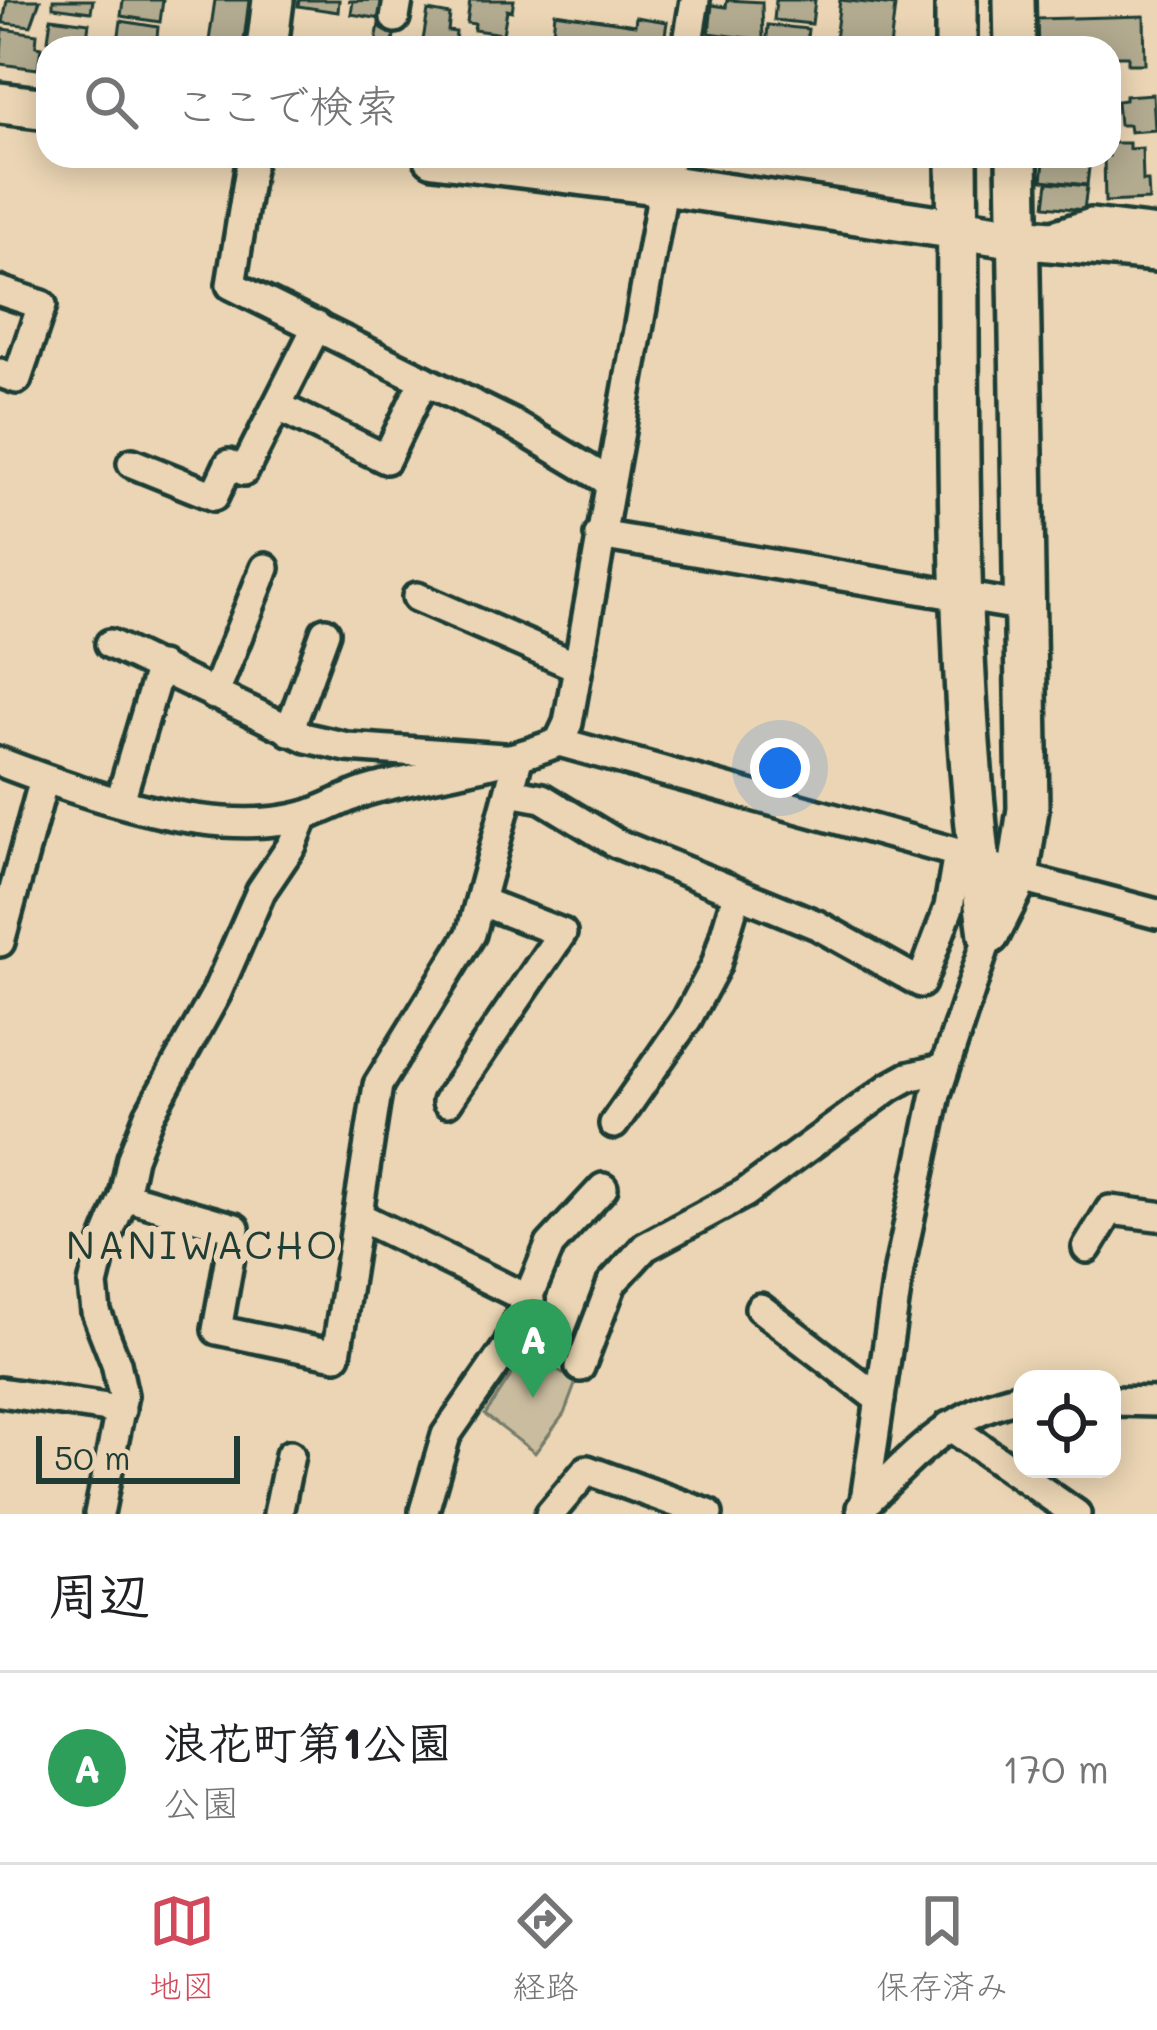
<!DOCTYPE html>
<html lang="ja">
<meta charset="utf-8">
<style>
:root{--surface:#fff;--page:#f2f2f2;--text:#202124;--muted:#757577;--line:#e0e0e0;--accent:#d1495b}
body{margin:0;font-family:Mali,"Klee One",sans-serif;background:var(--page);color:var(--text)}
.controls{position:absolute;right:36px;bottom:36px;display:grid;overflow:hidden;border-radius:24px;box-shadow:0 6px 30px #0003}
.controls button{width:108px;height:108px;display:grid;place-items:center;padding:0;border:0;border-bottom:3px solid var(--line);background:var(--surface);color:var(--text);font:60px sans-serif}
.scale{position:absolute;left:36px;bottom:30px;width:204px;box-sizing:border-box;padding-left:12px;border:6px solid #1f3d34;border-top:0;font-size:33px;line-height:42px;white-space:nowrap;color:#1f3d34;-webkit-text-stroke:9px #ebd5b4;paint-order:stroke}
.you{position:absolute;left:780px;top:768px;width:42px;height:42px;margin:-30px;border:9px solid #fff;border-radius:50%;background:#1a73e8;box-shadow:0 0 0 18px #1a73e833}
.badge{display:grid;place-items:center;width:78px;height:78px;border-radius:50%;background:var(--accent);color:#fff;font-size:39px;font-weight:700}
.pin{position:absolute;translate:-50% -99px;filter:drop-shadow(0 3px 6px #0008)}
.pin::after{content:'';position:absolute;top:63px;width:42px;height:36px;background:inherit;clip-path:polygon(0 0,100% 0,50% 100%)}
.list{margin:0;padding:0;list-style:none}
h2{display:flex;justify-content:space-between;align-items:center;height:156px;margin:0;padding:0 48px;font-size:51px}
h2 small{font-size:39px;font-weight:400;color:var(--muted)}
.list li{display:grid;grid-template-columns:78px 1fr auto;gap:36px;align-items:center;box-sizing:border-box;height:192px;padding:0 48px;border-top:3px solid var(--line)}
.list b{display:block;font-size:45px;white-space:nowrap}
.list p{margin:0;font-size:39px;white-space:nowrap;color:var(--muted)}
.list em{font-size:39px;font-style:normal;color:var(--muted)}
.icon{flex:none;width:66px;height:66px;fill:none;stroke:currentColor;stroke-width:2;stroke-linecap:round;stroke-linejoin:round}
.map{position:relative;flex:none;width:1157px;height:1514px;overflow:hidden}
.search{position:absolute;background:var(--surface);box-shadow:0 6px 30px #0003;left:36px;right:36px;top:36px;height:132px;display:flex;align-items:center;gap:30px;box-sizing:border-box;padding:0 42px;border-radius:36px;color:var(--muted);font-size:45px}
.sheet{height:348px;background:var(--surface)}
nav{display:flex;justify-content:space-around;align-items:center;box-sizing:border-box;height:168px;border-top:3px solid var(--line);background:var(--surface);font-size:33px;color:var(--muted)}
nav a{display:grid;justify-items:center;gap:6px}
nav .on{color:var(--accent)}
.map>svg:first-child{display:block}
.green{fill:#cabc9f;stroke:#747c6a;stroke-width:3}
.building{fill:#b2ab90;stroke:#1f3d34;stroke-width:3}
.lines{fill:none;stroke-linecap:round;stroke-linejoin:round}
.street-casing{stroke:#1f3d34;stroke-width:36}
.secondary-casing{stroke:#1f3d34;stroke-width:48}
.street{stroke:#ebd5b4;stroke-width:27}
.secondary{stroke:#ebd5b4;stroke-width:39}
.labels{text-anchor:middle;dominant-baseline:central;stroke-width:12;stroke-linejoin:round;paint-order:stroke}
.neighbourhood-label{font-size:39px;letter-spacing:3px;fill:#1f3d34;stroke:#ebd5b4}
</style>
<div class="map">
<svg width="1157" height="1514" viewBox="0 0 1157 1514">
<rect width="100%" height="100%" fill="#ebd5b4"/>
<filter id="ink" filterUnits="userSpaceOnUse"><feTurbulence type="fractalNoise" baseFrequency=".00833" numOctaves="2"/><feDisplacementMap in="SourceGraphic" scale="24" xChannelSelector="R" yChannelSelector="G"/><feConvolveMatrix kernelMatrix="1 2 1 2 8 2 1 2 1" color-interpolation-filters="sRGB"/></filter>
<g filter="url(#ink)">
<polygon class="green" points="528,1350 576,1382 564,1414 535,1453 485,1415"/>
<g class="building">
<polygon points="7,0 40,0 31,26 3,23"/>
<polygon points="53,0 93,0 91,12 53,7"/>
<polygon points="123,0 163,0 160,22 121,16"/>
<polygon points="215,0 249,0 243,48 208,48"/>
<polygon points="299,0 339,0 338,12 298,6"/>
<polygon points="384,0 381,19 351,14 353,1 348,1"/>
<polygon points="470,0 514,0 512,11 507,10 503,34 474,30 475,24 467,23"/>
<polygon points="727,0 762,2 763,40 709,33 712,5 726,7"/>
<polygon points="776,0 815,0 812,24 774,20"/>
<polygon points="840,0 895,6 890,48 834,48"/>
<polygon points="428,11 450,15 448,31 456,32 454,48 422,46"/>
<polygon points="555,13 635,25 636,17 667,22 663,48 565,48 566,43 552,41"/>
<polygon points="1144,16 1145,64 1128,64 1128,56 1111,56 1109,63 1109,48 1038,48 1037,19"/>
<polygon points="51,18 89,23 86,45 48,40"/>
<polygon points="121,21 158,27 156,48 117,48"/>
<polygon points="379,24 395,27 393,43 399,44 398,48 375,48"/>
<polygon points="768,25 808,29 806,48 766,48"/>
<polygon points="3,29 37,34 36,46 41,47 38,69 0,64"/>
<polygon points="1153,94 1155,130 1130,132 1129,125 1119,125 1117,101 1125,100 1125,96"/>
<polygon points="1109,143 1129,143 1129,149 1142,148 1143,181 1148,181 1149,200 1105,202 1104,156 1109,156"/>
<polygon points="1054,156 1090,159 1087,185 1042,180 1044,162 1054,163"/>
<polygon points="1048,182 1087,186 1084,210 1045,206"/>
</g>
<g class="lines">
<defs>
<g id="street">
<polyline points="395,18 398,0"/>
<polyline points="687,48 695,0"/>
<polyline points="252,156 231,285 513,424 610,482"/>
<polyline points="1053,235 1091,223 1157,231"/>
<polyline points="0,291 42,305 17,379 0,373"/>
<polyline points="277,406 386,459 424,380"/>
<polyline points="132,463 214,496 229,464 244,471 317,326"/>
<polyline points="599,535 1026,607"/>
<polyline points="417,597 578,667"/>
<polyline points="110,644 307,738 347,747 518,759 471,934 378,1085 336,1355 217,1330 235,1228 124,1196"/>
<polyline points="214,695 265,568"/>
<polyline points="289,731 325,632"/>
<polyline points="559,742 568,723 669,156"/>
<path d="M0,762C87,795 211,840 304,816C328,809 349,795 373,789C436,773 499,766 559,742L958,853L1018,877L1157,914"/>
<polyline points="510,792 542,798 616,843 817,925 921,983 949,907 958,853"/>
<polyline points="120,801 160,666"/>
<polyline points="0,942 44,779"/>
<polyline points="447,1102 562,933 482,902"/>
<polyline points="614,1124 687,1019 716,965 737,894"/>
<polyline points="360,1217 530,1300"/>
<polyline points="1087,1248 1110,1210 1157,1216"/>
<polyline points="760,1308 880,1400"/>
<polyline points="580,1367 612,1283 645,1247 745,1193 890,1087 908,1077 942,1069"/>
<polyline points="0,1392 121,1410"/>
<polyline points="1112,1401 1157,1402"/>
<polyline points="949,1426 1076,1514"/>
<path d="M861,1508C908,1460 954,1409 1022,1397"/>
<polyline points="424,1511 446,1435 508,1346 550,1245 603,1188"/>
<polyline points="99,1514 123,1395 116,1363 96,1312 93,1285 101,1252 124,1196 132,1158 149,1115 216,994 261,891 292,845 304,816"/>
<polyline points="278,1514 290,1455"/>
<polyline points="550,1514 587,1470 708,1514"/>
<polyline points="863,1514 899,1269 936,1094 989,934"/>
</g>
<g id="secondary">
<polyline points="956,0 956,48"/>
<polyline points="1014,0 1015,48"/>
<polyline points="267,48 273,0"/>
<polyline points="0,103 48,109"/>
<polyline points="434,156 664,185 1018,238 1157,251"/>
<path d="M957,156C960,414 952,678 989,934"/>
<polyline points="989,934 1018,877 1028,809 1017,156"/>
</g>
</defs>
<use href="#street" class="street-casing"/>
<use href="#secondary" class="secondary-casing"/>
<use href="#street" class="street"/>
<use href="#secondary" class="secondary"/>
</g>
</g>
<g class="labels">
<g class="neighbourhood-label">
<text x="203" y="1243">NANIWACHO</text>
</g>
</g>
</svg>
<div class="controls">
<button><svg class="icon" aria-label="locate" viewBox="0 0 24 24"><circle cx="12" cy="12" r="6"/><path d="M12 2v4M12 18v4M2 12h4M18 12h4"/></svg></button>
</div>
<div class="scale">50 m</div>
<div class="you"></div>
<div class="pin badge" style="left:533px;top:1398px;background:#2e9e5b">A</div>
<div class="search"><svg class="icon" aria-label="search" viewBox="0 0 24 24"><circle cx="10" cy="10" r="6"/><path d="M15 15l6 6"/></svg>ここで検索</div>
</div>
<section class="sheet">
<h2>周辺<small></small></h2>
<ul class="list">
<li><span class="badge" style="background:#2e9e5b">A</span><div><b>浪花町第1公園</b><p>公園</p></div><em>170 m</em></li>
</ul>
</section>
<nav>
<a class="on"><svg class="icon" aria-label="map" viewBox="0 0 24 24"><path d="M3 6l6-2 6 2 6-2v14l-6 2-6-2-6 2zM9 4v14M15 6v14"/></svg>地図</a>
<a><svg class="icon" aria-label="directions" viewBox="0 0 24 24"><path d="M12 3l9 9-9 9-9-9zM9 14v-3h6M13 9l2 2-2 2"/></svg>経路</a>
<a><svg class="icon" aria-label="saved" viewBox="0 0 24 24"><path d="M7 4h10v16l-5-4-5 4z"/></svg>保存済み</a>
</nav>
